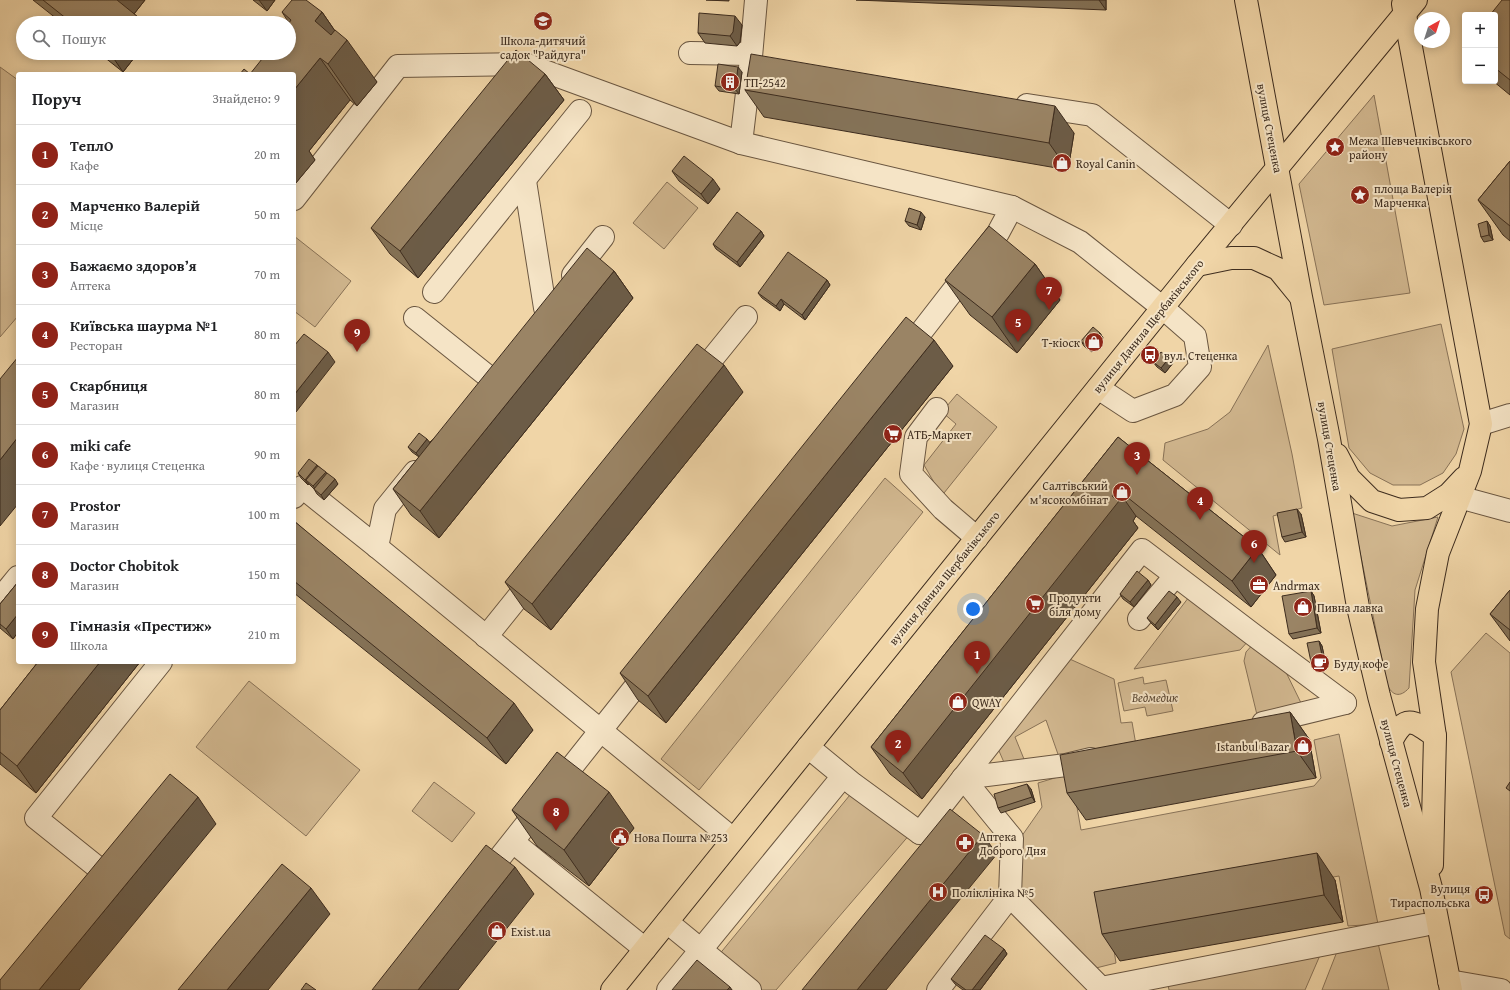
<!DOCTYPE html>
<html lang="uk">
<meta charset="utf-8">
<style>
:root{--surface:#fff;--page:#f2f2f2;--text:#202124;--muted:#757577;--line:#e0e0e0;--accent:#8f2418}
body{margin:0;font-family:"Gentium Book Plus",serif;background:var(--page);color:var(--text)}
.controls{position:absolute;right:12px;top:12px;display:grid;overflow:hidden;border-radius:4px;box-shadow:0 2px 10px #0003}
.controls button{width:36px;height:36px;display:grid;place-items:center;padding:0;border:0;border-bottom:1px solid var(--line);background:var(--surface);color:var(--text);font:20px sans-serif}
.compass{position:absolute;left:1414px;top:12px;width:36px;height:36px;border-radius:50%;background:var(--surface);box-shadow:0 2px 10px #0003;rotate:39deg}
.you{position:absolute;left:973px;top:609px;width:14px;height:14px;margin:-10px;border:3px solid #fff;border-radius:50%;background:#1a73e8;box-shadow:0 0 0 6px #1a73e833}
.badge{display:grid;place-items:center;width:26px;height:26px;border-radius:50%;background:var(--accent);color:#fff;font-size:13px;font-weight:700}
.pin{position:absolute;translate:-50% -33px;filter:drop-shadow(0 1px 2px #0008)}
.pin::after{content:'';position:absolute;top:21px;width:14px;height:12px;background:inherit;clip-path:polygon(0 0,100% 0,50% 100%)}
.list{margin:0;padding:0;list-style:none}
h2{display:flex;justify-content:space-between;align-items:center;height:52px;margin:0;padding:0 16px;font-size:17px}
h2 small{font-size:13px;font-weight:400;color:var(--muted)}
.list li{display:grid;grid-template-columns:26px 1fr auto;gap:12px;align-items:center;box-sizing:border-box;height:60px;padding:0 16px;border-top:1px solid var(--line)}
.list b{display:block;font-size:15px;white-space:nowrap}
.list p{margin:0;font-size:13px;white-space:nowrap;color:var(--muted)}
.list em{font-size:13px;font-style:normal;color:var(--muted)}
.icon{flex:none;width:22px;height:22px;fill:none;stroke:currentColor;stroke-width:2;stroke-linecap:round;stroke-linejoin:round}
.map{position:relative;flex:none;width:1510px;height:990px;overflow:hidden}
.search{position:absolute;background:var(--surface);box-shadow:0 2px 10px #0003;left:16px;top:16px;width:280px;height:44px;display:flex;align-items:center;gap:10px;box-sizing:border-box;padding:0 14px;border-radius:22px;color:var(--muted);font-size:15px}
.panel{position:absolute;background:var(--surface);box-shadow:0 2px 10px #0003;left:16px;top:72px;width:280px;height:592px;border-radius:4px}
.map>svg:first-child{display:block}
.green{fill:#d2b890;stroke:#887257}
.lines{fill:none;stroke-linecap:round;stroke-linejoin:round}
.minor-casing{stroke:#6a5640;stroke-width:24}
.major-casing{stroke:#3d2c1e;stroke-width:24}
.minor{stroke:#f5e4c6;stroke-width:22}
.major{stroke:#f0d5a7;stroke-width:22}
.wall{fill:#847257;stroke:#3d2c1e}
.shaded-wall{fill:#6c5c47;stroke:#3d2c1e}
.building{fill:#9a8465;stroke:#3d2c1e}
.labels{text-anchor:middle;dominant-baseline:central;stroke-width:4;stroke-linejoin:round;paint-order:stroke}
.poi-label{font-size:12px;fill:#3d2c1e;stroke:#f5e4c6;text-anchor:start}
.street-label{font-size:12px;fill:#3d2c1e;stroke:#f5e4c6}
.park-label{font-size:12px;font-style:italic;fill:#5b4835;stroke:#f5e4c6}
</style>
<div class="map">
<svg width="1510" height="990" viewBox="0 0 1510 990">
<rect width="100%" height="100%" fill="#f0d5a7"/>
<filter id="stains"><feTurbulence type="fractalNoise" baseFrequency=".005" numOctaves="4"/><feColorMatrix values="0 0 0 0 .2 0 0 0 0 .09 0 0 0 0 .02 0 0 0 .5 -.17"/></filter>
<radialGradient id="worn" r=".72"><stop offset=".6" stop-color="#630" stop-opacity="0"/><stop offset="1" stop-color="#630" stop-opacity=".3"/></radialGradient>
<g class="green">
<polygon points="0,67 18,80 18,316 0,337"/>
<polygon points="1374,95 1410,293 1324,305 1299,184"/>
<polygon points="667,182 698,208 664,249 633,223"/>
<polygon points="294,236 351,281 315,327 294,311"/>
<polygon points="1441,324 1464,429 1456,454 1443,473 1420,485 1393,485 1370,473 1349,448 1332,349"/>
<polygon points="1268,345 1292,454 1302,508 1273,516 1280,555 1163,460 1165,443 1208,429 1230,412"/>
<polygon points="957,394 997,427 944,493 939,491 924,465 956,424 942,412"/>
<polygon points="885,478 923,512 699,790 661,759"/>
<path d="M1352,513L1392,526L1438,517L1415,590L1409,688C1400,698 1392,696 1387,684Z"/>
<polygon points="1192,593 1251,638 1240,650 1134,669"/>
<polygon points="1486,633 1510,653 1510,939 1505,935 1451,672"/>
<polygon points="1255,642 1280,660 1303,707 1258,719 1244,661 1246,652"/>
<polygon points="1063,656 1114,679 1121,723 1132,722 1136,745 1060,760 1046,720 1015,737 1026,764 1006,767 996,744"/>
<polygon points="1143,677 1144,684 1166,680 1173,711 1147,716 1145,707 1124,711 1118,683"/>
<polygon points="249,681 360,770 306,836 196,747"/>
<polygon points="1339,734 1378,924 1348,926 1339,876 1109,917 1116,963 1092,969 1019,894 1019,840 1042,807 1038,783 1071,773 1081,830 1314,786 1321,778 1314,740"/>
<polygon points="434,782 475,813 452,842 412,811"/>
<polygon points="854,790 911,833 776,990 760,990 718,956"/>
<polygon points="1378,943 1389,990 1322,990 1338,949"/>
<polygon points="1321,953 1305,990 1169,990 1168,985"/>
</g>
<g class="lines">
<defs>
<g id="minor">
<polyline points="690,53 751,54"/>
<polyline points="1027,105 1092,115 1231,225"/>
<polyline points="741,143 750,68 756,0"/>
<polyline points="525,181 545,308"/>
<polyline points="294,199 398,66 525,64 741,143 1012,207 1080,242 1163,308 1195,336 1200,367 1175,395 1133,411 1098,388"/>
<polyline points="573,275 603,237"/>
<polyline points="434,292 580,111"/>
<polyline points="415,318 490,378"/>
<polyline points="904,354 998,233 1012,207"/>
<polyline points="695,380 746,317"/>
<polyline points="937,409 916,437 911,474 943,509 977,538"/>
<polyline points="1481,424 1510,415"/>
<polyline points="294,497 302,487 377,547 733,839"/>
<polyline points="1459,497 1510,511"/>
<polyline points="377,547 385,509 415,472"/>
<polyline points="0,599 18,577"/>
<polyline points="1139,619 1175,576"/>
<polyline points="486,637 535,576"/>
<polyline points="1263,723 1345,703"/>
<polyline points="808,747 853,784 920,833"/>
<polyline points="958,785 963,778 1066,765 1091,759"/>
<polyline points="920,833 1142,550 1251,633 1345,703"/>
<polyline points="513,842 645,949"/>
<polyline points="102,871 36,818 161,662"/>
<polyline points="482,880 651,667"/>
<polyline points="1010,896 1101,988 1101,990"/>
<polyline points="667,922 750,990"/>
<polyline points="1449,981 1501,990"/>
<polyline points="1101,988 1424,925"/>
<polyline points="668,990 843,776"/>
<polyline points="938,990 1010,896 1012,838 963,778"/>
</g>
<g id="major">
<polyline points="1246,0 1301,297 1329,439 1358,607 1379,696 1431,888 1451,990"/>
<polyline points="1403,4 1481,424 1470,471 1438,553 1427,609 1424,662 1435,736 1432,865"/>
<polyline points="1197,265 1231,258 1254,258 1278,269 1300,296"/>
<polyline points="1337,455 1349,478 1372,501 1399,510 1427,508 1449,494 1464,478"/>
<path d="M1391,742C1405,713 1414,721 1435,736"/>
<polyline points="612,990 1197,265 1416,0"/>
</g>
</defs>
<use href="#minor" class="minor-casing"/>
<use href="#major" class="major-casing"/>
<use href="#minor" class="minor"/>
<use href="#major" class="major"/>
</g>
<g class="wall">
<polygon points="33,0 145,0 134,14 138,17 142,23 62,23"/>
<polygon points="253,0 275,0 267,11"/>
<polygon points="706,0 729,0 729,1"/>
<polygon points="856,0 1106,0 1106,10"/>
<polygon points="1510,0 1510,95 1493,81 1495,81 1495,15"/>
<polygon points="282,12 322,12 335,31 377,82 357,106 350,100 309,151 315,160 295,184 294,183 294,74 261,60 257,54 289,53 289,23"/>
<polygon points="742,25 740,42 737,46 705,43 698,33"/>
<polygon points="99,53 138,53 123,72"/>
<polygon points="742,72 739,94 719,91 715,86"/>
<polygon points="545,74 564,100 418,278 390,254 371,228"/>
<polygon points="745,90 1074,133 1068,170 764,117"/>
<polygon points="1510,161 1510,241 1503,235 1478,200"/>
<polygon points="672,171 720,189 708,204 679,181"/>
<polygon points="925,217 921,230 909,226 905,221"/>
<polygon points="1487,221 1490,226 1493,240 1484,242 1481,237"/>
<polygon points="761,231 764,236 740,267 716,249 713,244"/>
<polygon points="1035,264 1060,300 1017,353 970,315 945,280"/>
<polygon points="614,271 633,298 439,538 411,515 393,489 419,457 412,452 408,447 430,442"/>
<polygon points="827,280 830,285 805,320 784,304 780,311 762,298 758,293"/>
<polygon points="1100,333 1103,338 1092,352 1084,346 1081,341"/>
<polygon points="1169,358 1173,363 1165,373 1157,367 1153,362"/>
<polygon points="953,366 666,723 638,700 620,673"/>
<polygon points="743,392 551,630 524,609 505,582"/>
<polygon points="1118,437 1258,548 1276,575 1251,607 1136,516 1133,521 1138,528 922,799 890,774 871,747"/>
<polygon points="317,465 338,484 324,500 317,494 314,489 309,484 308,485 301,478 298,473"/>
<polygon points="1301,514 1306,537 1285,542 1282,537"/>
<polygon points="294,521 533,730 506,764 294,593"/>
<polygon points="1148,580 1151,585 1134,607 1123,599 1120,594"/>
<polygon points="18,582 18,632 13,639 0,628 0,604"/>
<polygon points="1510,590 1510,641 1490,614"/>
<polygon points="1311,591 1314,596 1321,633 1293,639 1289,634"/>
<polygon points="1181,602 1158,630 1151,623 1147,618"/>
<polygon points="1319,641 1322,646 1326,665 1314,667 1311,662"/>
<polygon points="38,662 140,662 36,793 0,764 0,710"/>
<polygon points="1290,712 1309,739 1316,778 1086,820 1067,793"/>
<polygon points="1031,789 1035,802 1001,813 998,808"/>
<polygon points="512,810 634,828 589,886 537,846"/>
<polygon points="1335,880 1343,922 1120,961 1102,934"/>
<polygon points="1004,949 1007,954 980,990 963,990 955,984 951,979"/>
</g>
<g class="shaded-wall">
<polygon points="117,0 145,0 130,19"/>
<polygon points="259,0 275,0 267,11"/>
<polygon points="1099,0 1106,0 1106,10"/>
<polygon points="322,12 344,44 347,40 377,82 357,106 328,64 315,21"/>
<polygon points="735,16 742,25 740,42 737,46 730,36"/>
<polygon points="138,17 142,23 133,23"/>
<polygon points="110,53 138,53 123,72"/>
<polygon points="320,58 350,100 309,151 315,160 295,184 294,182 294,90"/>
<polygon points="738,67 742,72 739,94 735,89"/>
<polygon points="545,74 564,100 418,278 400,251"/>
<polygon points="1055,106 1074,133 1068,170 1049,143"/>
<polygon points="713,179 720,189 708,204 701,194"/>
<polygon points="921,212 925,217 921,230 917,225"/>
<polygon points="1487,221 1490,226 1493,240 1489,235"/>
<polygon points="761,231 764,236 740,267 737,262"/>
<polygon points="1035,264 1060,300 1017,353 992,317"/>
<polygon points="614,271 633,298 439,538 420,511"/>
<polygon points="827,280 830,285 805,320 802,315"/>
<polygon points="781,299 784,304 780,311 776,306"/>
<polygon points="1100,333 1103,338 1092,352 1088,347"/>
<polygon points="934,340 953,366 666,723 648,696"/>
<polygon points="328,352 335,362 296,412 294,409 294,395"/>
<polygon points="1169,358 1173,363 1165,373 1161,368"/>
<polygon points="724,365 743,392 551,630 532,604"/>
<polygon points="18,437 18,504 0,526 0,460"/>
<polygon points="427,439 431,444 420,458 416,453"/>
<polygon points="317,465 321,470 306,480 309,484 308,485 305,480"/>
<polygon points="326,472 329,477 317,491 313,486"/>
<polygon points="335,479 338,484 324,500 321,495"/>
<polygon points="1117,489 1136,516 1133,521 1138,528 922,799 903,773"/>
<polygon points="1297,509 1301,514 1306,537 1302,532"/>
<polygon points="1258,548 1276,575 1251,607 1232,581"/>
<polygon points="1148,580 1151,585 1134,607 1130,602"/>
<polygon points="1311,591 1314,596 1321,633 1317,628"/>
<polygon points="1177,597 1181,602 1158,630 1155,625"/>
<polygon points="18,614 18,632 13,639 6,629"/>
<polygon points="1319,641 1322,646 1326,665 1323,660"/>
<polygon points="100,662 140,662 36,793 17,766"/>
<polygon points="514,703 533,730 506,764 487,738"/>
<polygon points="1290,712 1309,739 1316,778 1297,751"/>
<polygon points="1027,784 1031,789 1035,802 1032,797"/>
<polygon points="609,792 634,828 589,886 564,850"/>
<polygon points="198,797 216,824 79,990 39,990"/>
<polygon points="983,835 997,854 886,990 857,990"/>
<polygon points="1317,853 1335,880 1343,922 1324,895"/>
<polygon points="515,867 534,894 458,990 418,990"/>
<polygon points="311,888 330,914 268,990 227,990"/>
<polygon points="1004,949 1007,954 980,990 972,990"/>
<polygon points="730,987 732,990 727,990"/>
</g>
<g class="building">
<polygon points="43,0 117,0 138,17 133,23 72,23"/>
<polygon points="292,0 306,0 322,12 315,21 331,35 335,30 347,40 328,64 320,58 294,90 294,74 250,74 262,59 257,54 258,53 289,53 289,23 291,20 282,12"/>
<polygon points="1502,0 1510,0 1510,80 1495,68 1495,15 1490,15"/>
<polygon points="699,13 735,16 733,32 730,36 698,33"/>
<polygon points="516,50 545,74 400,251 371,228"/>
<polygon points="751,54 1055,106 1049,143 745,90"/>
<polygon points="718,64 738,67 735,89 715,86"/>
<polygon points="244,69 250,74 240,74"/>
<polygon points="684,156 713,179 701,194 672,171"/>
<polygon points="1510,161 1510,226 1478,200"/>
<polygon points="909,208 921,212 917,225 905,221"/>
<polygon points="737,212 761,231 737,262 713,244"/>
<polygon points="1487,221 1489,235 1481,237 1478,224"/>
<polygon points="989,226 1035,264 992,317 945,280"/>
<polygon points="587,248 614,271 420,511 393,489"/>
<polygon points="788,252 827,280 802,315 781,299 776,306 758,293"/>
<polygon points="906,317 934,340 648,696 620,673"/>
<polygon points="1093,327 1100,333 1088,347 1081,341"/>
<polygon points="304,334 328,352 294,395 294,346"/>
<polygon points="697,344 724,365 532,604 505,582"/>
<polygon points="1161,352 1169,358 1161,368 1153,362"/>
<polygon points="18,357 18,437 0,460 0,379"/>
<polygon points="419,433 427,439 416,453 408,447"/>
<polygon points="1118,437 1258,548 1232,581 1117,489 1112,496 1119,501 903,773 871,747"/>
<polygon points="309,459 317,465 305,480 298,473"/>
<polygon points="318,466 326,472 313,486 306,480"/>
<polygon points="327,473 335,479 321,495 314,489"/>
<polygon points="1297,509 1302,532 1282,537 1277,513"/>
<polygon points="294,521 514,703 487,738 294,581"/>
<polygon points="1137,571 1148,580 1130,602 1120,594"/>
<polygon points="18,582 18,614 6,629 0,624 0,604"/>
<polygon points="1510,590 1510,630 1490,614"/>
<polygon points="1169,591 1177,597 1155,625 1147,618"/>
<polygon points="1311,591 1317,628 1289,634 1282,596"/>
<polygon points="1319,641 1323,660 1311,662 1307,643"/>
<polygon points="38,662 100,662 17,766 0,752 0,710"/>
<polygon points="1290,712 1297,751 1067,793 1060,755"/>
<polygon points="557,752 609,792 564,850 512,810"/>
<polygon points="170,774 198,797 39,990 0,990 0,980"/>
<polygon points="1510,782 1510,791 1506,788"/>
<polygon points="1027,784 1032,797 998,808 994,794"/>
<polygon points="950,809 983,835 857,990 802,990"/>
<polygon points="486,845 515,867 418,990 372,990"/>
<polygon points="1317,853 1324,895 1102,934 1094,892"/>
<polygon points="282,864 311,888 227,990 178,990"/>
<polygon points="985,935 1004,949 972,990 966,990 951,979"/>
<polygon points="697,960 730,987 727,990 672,990"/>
<polygon points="306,983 316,990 301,990"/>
</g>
<defs>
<symbol id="school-disc" viewBox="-11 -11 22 22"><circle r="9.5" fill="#8f2418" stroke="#f5e4c6"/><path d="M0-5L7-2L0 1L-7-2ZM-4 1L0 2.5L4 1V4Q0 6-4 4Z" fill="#fff"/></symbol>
<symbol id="building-disc" viewBox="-11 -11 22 22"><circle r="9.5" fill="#8f2418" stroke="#f5e4c6"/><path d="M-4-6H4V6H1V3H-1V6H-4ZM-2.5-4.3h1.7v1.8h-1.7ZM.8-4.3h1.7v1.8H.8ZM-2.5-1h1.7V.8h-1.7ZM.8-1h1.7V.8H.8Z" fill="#fff"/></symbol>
<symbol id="sight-disc" viewBox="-11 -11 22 22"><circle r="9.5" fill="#8f2418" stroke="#f5e4c6"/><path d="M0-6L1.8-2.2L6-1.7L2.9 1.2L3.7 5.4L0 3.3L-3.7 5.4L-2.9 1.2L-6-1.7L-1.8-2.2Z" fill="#fff"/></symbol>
<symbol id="shop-disc" viewBox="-11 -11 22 22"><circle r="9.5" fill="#8f2418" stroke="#f5e4c6"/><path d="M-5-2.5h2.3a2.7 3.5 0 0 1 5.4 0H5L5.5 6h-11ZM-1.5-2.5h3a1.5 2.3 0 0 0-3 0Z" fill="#fff"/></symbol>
<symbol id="bus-disc" viewBox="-11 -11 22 22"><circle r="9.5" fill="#8f2418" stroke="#f5e4c6"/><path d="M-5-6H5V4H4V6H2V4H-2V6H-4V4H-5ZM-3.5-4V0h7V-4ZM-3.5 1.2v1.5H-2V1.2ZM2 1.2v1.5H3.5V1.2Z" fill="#fff"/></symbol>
<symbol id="supermarket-disc" viewBox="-11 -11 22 22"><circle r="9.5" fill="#8f2418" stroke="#f5e4c6"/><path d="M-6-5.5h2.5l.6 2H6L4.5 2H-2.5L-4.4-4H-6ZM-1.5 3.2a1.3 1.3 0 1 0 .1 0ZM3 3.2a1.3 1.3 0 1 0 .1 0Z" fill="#fff"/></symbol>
<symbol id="office-disc" viewBox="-11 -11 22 22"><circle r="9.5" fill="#8f2418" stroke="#f5e4c6"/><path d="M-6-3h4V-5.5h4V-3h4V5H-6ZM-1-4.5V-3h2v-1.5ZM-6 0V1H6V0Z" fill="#fff"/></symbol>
<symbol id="cafe-disc" viewBox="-11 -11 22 22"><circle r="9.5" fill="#8f2418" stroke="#f5e4c6"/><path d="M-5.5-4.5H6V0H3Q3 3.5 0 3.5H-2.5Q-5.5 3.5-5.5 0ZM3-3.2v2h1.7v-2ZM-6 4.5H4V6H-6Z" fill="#fff"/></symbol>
<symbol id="civic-disc" viewBox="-11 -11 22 22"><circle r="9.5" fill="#8f2418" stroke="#f5e4c6"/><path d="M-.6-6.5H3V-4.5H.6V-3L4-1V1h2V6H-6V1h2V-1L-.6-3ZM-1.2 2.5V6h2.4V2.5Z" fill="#fff"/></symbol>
<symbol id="pharmacy-disc" viewBox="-11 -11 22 22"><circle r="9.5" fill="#8f2418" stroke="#f5e4c6"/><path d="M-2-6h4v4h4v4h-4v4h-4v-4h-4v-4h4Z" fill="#fff"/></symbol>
<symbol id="hospital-disc" viewBox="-11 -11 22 22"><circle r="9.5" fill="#8f2418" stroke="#f5e4c6"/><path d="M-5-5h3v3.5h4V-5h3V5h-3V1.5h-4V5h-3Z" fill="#fff"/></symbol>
</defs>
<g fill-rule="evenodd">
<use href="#school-disc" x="532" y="10" width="22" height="22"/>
<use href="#building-disc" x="719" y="71" width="22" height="22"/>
<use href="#sight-disc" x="1324" y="136" width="22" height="22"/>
<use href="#shop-disc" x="1051" y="152" width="22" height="22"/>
<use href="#sight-disc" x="1349" y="184" width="22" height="22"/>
<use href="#shop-disc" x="1083" y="331" width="22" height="22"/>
<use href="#bus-disc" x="1139" y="344" width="22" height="22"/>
<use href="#supermarket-disc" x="882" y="423" width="22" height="22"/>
<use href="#shop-disc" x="1111" y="481" width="22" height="22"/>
<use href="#office-disc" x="1248" y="574" width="22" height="22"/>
<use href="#supermarket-disc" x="1024" y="593" width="22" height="22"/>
<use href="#shop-disc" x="1292" y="596" width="22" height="22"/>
<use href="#cafe-disc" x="1309" y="652" width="22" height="22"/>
<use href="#shop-disc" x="947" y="691" width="22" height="22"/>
<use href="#shop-disc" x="1292" y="735" width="22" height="22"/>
<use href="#civic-disc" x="609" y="826" width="22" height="22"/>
<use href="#pharmacy-disc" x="954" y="832" width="22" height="22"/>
<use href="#hospital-disc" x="927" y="881" width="22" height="22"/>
<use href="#bus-disc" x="1473" y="884" width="22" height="22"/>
<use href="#shop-disc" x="486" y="920" width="22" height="22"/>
</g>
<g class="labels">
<g class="poi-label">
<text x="543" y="40" text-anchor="middle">Школа-дитячий<tspan x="543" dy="14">садок "Райдуга"</tspan></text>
<text x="744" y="82">ТП-2542</text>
<text x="1349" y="140">Межа Шевченківського<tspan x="1349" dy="14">району</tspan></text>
<text x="1076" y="163">Royal Canin</text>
<text x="1374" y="188">площа Валерія<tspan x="1374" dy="14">Марченка</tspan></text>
<text x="1080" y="342" text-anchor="end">Т-кіоск</text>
<text x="1164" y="355">вул. Стеценка</text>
<text x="907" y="434">АТБ-Маркет</text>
<text x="1108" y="485" text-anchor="end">Салтівський<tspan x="1108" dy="14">м'ясокомбінат</tspan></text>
<text x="1273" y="585">Andrmax</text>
<text x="1049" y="597">Продукти<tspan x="1049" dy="14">біля дому</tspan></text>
<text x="1317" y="607">Пивна лавка</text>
<text x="1334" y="663">Буду кофе</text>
<text x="972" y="702">QWAY</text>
<text x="1289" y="746" text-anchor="end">Istanbul Bazar</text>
<text x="979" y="836">Аптека<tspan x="979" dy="14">Доброго Дня</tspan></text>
<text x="634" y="837">Нова Пошта №253</text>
<text x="1470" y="888" text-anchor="end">Вулиця<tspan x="1470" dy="14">Тираспольська</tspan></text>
<text x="952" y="892">Поліклініка №5</text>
<text x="511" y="931">Exist.ua</text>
</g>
<g class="street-label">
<text transform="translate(1270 128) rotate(79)">вулиця Стеценка</text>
<text transform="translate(1148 326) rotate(-51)">вулиця Данила Щербаківського</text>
<text transform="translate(1330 446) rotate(80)">вулиця Стеценка</text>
<text transform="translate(944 578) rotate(-51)">вулиця Данила Щербаківського</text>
<text transform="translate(1397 763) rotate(75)">вулиця Стеценка</text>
</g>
<g class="park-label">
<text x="1155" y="697">Ведмедик</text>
</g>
</g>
<rect width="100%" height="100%" filter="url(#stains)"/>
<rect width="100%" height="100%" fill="url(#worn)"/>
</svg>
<div class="controls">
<button>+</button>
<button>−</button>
</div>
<svg class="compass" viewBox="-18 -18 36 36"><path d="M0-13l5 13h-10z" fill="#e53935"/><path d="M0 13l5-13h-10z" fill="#757577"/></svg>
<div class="you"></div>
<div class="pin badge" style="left:977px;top:674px">1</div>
<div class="pin badge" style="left:898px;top:763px">2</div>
<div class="pin badge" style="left:1137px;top:475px">3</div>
<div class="pin badge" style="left:1200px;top:520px">4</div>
<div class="pin badge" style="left:1018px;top:342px">5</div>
<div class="pin badge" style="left:1254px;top:563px">6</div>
<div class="pin badge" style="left:1049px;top:310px">7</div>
<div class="pin badge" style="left:556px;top:831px">8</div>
<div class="pin badge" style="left:357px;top:352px">9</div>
<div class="search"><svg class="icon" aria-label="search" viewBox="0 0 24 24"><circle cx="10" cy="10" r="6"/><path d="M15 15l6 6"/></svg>Пошук</div>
<section class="panel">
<h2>Поруч<small>Знайдено: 9</small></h2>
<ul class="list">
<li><span class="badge">1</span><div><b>ТеплО</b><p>Кафе</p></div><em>20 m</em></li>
<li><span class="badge">2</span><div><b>Марченко Валерій</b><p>Місце</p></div><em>50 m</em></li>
<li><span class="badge">3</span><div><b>Бажаємо здоровʼя</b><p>Аптека</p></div><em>70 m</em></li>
<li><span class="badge">4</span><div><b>Київська шаурма №1</b><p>Ресторан</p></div><em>80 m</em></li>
<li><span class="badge">5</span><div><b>Скарбниця</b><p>Магазин</p></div><em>80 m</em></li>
<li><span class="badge">6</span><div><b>miki cafe</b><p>Кафе · вулиця Стеценка</p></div><em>90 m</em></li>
<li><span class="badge">7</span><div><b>Prostor</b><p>Магазин</p></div><em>100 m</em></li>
<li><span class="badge">8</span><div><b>Doctor Chobitok</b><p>Магазин</p></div><em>150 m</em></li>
<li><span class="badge">9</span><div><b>Гімназія «Престиж»</b><p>Школа</p></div><em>210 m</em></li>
</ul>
</section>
</div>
